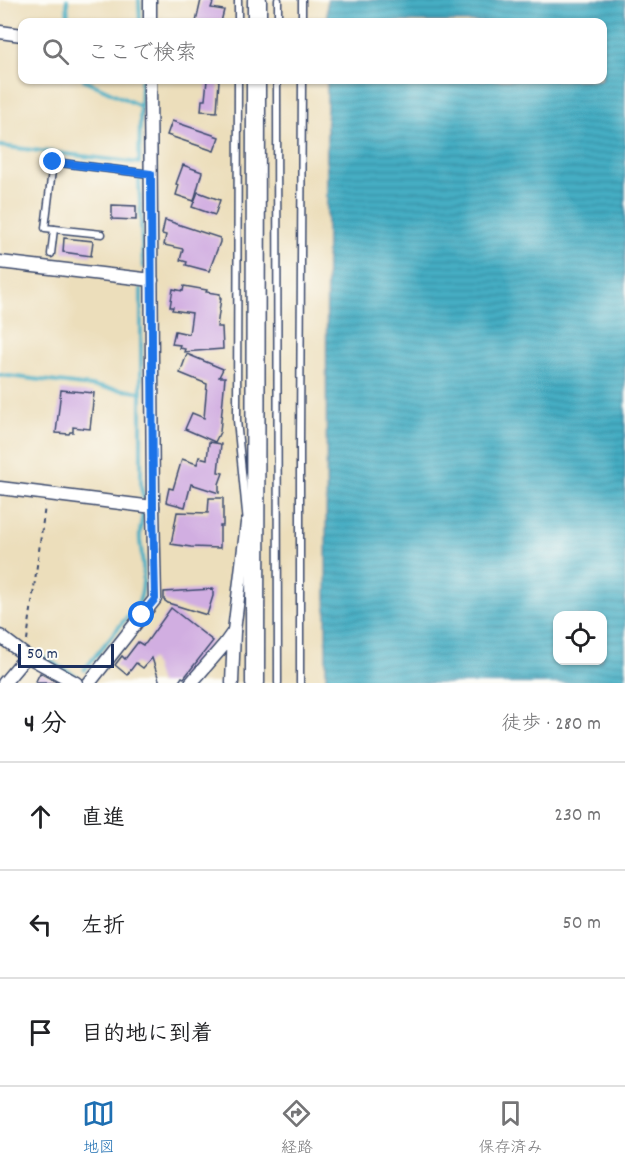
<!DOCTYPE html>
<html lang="ja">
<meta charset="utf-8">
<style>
:root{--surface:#fff;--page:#f6f6f6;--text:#202124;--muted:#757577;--line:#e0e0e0;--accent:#1f6fb2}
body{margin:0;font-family:Dekko,"Klee One",sans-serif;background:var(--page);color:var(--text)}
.controls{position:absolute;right:18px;bottom:18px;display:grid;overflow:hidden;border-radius:12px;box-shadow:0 2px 4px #0004}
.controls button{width:54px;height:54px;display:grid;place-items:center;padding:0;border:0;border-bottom:2px solid var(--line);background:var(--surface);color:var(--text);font:30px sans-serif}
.scale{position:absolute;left:18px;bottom:15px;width:96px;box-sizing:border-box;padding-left:6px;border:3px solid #1b2f5e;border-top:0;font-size:16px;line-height:21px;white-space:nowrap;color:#1b2f5e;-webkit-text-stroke:4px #fdfcf7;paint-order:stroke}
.stop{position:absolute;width:18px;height:18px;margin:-14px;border:4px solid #1a73e8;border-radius:50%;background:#fff}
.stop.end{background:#1a73e8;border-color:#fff;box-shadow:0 2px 6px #0008}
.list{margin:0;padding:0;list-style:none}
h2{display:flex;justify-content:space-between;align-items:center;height:78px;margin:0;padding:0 24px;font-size:26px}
h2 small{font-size:20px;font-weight:400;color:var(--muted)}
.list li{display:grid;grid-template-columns:39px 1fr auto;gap:18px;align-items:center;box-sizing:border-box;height:108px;padding:0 24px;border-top:2px solid var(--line)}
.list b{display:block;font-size:22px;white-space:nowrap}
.list em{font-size:20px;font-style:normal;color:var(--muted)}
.icon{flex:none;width:33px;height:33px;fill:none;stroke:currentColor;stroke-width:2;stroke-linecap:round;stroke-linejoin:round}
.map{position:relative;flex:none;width:625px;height:683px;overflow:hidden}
.search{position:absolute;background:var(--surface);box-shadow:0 2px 4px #0004;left:18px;right:18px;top:18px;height:66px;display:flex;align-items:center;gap:15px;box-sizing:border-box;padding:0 21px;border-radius:12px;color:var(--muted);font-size:22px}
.sheet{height:402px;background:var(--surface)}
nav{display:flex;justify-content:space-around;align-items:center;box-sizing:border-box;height:84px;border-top:2px solid var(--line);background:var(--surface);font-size:16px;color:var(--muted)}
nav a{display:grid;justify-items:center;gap:3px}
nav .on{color:var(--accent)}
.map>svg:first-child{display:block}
.water{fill:url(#water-rules);stroke:#306e90;stroke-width:1.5;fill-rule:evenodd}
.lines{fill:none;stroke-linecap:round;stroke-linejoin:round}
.stream{stroke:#44adc3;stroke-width:4}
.building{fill:#d1aee1}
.lane-casing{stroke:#3a496c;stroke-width:9}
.street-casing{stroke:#3a496c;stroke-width:15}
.secondary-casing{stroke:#3a496c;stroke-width:21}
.path{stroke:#3a496c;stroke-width:2;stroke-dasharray:4.5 4.5;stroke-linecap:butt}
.lane{stroke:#fff;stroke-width:6}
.street{stroke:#fff;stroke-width:12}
.secondary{stroke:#fff;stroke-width:18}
.route{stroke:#1a73e8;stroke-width:8}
</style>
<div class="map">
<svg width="625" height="683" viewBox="0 0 625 683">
<defs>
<pattern id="water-rules" width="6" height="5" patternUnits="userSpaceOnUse" patternTransform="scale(1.5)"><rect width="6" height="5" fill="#44adc3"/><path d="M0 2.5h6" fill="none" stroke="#388da2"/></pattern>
</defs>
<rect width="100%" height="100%" fill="#fdfcf7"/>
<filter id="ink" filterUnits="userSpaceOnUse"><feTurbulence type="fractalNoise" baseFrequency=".0167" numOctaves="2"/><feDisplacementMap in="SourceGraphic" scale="12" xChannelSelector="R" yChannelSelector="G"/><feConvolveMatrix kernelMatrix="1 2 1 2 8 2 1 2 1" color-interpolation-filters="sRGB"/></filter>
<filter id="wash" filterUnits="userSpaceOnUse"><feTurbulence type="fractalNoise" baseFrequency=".008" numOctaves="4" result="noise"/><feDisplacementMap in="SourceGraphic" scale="24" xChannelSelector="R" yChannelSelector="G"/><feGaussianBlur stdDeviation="1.35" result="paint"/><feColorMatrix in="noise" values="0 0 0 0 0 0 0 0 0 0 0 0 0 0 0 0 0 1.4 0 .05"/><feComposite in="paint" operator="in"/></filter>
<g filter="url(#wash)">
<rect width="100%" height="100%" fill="#ecdebb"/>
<path class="water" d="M327,0H625V683H326L327,80H602V22H327ZM558,616H602V660H558Z"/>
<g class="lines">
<g class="stream">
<polyline points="67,0 68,22"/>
<polyline points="139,0 140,22"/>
<polyline points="84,80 140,106"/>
<polyline points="0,146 139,163"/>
<polyline points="139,163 141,81"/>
<polyline points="139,179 143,267"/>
<polyline points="141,289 141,487 144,499"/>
<polyline points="0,375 140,392"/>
<polyline points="32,651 76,676"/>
<path d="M84,670L139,602C146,582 143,561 140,541C139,531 142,521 143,512"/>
</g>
</g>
<g id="blocks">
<g class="building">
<polygon points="201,0 214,0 211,8 224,10 221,22 196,22"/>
<polygon points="207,80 219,80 217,112 201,111 202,100 205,100"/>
<polygon points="172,121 219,137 214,151 167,135"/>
<polygon points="183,165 202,172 194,201 176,195 179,185 176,184"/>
<polygon points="198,192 220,200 215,215 192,207"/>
<polygon points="112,205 136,206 136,220 112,219"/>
<polygon points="165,220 220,238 220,242 209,271 186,265 187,262 180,260 183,249 164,245 166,235 162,234"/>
<polygon points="64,238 93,241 91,256 63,252"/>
<polygon points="184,286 207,290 206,292 220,294 220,298 221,298 217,327 222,327 223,349 184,352 185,349 179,348 180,345 172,344 175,331 189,334 192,313 172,310 173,307 170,307 173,289 183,291"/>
<polygon points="187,354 223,369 219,377 225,377 220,432 215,442 185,429 192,413 204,418 207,384 180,373"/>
<polygon points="61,390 94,393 90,429 73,427 73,432 70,432 69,434 56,433"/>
<polygon points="209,442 221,444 218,472 223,473 219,484 219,493 191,484 185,507 166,502 169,488 173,489 182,459 197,464 199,457 207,459"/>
<polygon points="209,498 223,498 223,526 220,526 220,548 191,547 171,544 177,512 208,513"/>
<polygon points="213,589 213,596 207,615 168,603 164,600 164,592"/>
<polygon points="171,608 213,641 184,678 182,677 178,683 160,683 152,658 143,668 136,663 127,675 115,665 122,656 125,659 138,642 143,645 146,643"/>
<polygon points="40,673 59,683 35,683"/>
</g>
</g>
</g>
<g filter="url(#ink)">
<use href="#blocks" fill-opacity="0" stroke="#3a496c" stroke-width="1.5"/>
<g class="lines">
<defs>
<g id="lane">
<polyline points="238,22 238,0"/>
<polyline points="278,22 278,0"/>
<polyline points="302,22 302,0"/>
<polyline points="238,80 237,420 247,523"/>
<polyline points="277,80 278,683"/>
<polyline points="102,234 45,228 53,162 150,174"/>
<polyline points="51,254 54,229"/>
<polyline points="300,683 300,442 302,80"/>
</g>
<g id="street">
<polyline points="150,22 150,0"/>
<polyline points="0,32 22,35"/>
<polyline points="0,262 152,280"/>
<polyline points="0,488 153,507"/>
<polyline points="0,636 25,655 76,683"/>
<polyline points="4,683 25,658 25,655"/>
<polyline points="89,683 155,599 153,507 150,80"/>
<polyline points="191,683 224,645 234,631"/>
<polyline points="232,683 234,631 247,523 253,522"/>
</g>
<g id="secondary">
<polyline points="257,22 257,0"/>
<polyline points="255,683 256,80"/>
</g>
</defs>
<use href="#lane" class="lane-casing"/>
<use href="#street" class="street-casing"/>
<use href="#secondary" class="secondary-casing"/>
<polyline class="path" points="27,640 45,506"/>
<use href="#lane" class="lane"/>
<use href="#street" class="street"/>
<use href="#secondary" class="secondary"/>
</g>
</g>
<g class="lines" filter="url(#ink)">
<polyline class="route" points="53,162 151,174 153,507 155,599 142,615"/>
</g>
</svg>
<div class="controls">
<button><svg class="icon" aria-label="locate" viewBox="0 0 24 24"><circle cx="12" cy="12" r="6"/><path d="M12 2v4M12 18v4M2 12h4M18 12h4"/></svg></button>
</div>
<div class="scale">50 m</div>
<div class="stop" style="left:142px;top:615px"></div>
<div class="stop end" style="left:53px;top:162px"></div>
<div class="search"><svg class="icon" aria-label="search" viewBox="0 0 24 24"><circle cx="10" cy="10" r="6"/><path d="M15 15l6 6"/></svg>ここで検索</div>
</div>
<section class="sheet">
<h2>4 分<small>徒歩 · 280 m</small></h2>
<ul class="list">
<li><svg class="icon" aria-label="ahead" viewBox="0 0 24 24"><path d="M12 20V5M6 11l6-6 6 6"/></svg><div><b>直進</b></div><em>230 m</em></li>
<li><svg class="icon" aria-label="left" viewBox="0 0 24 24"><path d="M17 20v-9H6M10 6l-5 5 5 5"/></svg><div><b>左折</b></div><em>50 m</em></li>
<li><svg class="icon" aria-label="arrive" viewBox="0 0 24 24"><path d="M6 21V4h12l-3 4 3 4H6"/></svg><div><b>目的地に到着</b></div></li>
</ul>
</section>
<nav>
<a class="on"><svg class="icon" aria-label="map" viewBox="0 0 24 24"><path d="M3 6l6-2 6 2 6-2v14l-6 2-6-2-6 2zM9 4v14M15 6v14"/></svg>地図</a>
<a><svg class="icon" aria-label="directions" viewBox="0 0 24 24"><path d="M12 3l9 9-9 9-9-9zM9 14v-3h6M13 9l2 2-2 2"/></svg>経路</a>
<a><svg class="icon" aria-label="saved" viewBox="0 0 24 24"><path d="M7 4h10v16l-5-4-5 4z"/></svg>保存済み</a>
</nav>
